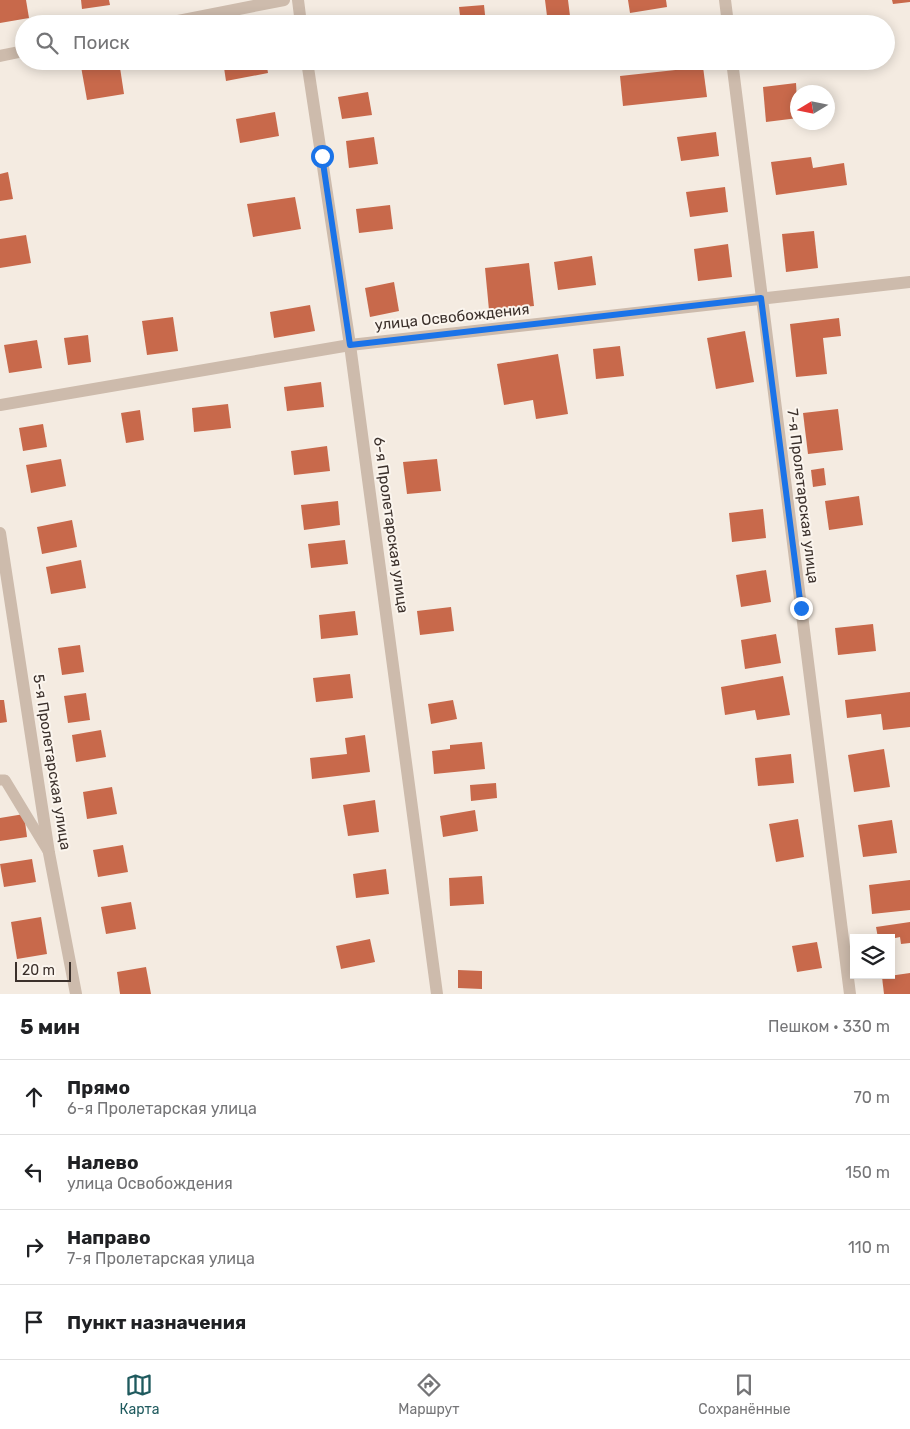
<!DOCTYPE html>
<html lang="ru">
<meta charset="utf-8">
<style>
:root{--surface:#fff;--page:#f6f6f6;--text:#202124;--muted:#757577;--line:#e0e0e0;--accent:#1f5a5e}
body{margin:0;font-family:Rubik,sans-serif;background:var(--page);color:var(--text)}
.controls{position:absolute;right:15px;bottom:15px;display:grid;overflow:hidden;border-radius:0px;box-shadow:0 2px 12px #0003}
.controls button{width:45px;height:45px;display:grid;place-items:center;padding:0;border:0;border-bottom:1px solid var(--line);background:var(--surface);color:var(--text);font:25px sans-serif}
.compass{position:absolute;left:790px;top:85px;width:45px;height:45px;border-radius:50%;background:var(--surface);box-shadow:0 2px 12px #0003;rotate:260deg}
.scale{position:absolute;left:15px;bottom:12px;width:56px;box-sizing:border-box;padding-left:5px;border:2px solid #3b302b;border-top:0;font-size:14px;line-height:18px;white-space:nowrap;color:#3b302b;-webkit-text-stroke:4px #fbf5ee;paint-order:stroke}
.stop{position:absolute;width:15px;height:15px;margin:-11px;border:4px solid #1a73e8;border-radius:50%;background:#fff}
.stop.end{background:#1a73e8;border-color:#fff;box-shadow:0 1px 5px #0008}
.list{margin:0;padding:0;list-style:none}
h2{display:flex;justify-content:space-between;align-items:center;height:65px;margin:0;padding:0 20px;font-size:21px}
h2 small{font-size:16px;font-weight:400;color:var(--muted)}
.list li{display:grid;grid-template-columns:32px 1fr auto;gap:15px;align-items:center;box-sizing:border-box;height:75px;padding:0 20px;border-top:1px solid var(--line)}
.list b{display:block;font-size:19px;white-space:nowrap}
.list p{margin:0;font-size:16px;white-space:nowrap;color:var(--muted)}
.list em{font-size:16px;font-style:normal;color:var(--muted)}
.icon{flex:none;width:28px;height:28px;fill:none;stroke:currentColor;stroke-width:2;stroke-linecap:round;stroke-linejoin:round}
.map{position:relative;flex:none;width:910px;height:994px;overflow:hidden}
.search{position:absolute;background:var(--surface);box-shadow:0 2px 12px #0003;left:15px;right:15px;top:15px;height:55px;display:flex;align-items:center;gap:12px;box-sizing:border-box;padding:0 18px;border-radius:28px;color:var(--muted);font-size:19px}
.sheet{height:365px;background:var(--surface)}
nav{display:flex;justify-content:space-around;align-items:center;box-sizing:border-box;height:70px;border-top:1px solid var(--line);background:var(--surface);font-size:14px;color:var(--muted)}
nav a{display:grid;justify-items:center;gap:2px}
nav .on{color:var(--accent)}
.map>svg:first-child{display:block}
.building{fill:#c8694b}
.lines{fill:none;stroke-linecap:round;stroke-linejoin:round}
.service{stroke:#cdbbac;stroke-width:11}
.minor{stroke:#cdbbac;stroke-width:12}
.route{stroke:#1a73e8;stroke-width:6}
.labels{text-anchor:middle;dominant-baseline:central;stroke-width:4;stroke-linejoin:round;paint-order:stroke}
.street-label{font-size:15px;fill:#3b302b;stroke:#fbf5ee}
</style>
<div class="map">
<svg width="910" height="994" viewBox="0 0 910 994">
<rect width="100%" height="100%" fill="#f4ebe1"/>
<g class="building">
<polygon points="0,0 26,0 29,18 0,23"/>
<polygon points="81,0 109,0 110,5 82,9"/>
<polygon points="545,0 568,0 571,24 548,24"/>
<polygon points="628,0 666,0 667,7 630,13"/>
<polygon points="892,0 910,0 910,2 893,4"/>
<polygon points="484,5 486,24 461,24 459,7"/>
<polygon points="798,20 798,24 779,24 779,23"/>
<polygon points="80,61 119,61 124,94 87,100"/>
<polygon points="223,61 266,61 268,73 226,81"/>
<polygon points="703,67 707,97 623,106 620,76"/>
<polygon points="796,83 798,118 766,122 763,87"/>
<polygon points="368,92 372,115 342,119 338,97"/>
<polygon points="275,112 279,136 240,143 236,119"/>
<polygon points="716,132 719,156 681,161 677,137"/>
<polygon points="374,137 378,164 349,168 346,141"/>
<polygon points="811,157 813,168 844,163 847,185 776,195 771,162"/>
<polygon points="8,172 13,199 0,201 0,174"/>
<polygon points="725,187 728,212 690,217 686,192"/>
<polygon points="295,197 301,229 253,237 247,204"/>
<polygon points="390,205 393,229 359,233 356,209"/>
<polygon points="814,231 818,268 786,272 782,234"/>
<polygon points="26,235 31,263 0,268 0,239"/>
<polygon points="728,244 732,277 698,281 694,249"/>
<polygon points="592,256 596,285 558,290 554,262"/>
<polygon points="529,263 534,306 489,310 485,268"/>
<polygon points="394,282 399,311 370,317 365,288"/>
<polygon points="310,305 315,331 274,338 270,312"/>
<polygon points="173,317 178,351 147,355 142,321"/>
<polygon points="839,318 841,336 823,338 827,374 796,377 790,324"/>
<polygon points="745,331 754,382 716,389 707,338"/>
<polygon points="88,335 91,362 68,365 64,338"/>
<polygon points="37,340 42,368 9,373 4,345"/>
<polygon points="620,346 624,376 596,379 593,349"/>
<polygon points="558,354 568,414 536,419 533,400 504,405 497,364"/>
<polygon points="321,382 324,407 287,411 284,387"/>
<polygon points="228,404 231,428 194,432 192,408"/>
<polygon points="838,409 843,450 808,454 803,413"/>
<polygon points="140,410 144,440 126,443 121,413"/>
<polygon points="43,424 47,447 23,451 19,428"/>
<polygon points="327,446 330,471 294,475 291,451"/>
<polygon points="61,459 66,486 31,493 26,465"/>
<polygon points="437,459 441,491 407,494 403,462"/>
<polygon points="824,468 826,485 813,487 811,470"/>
<polygon points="859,496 863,525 829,530 825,501"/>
<polygon points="338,501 340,525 304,530 301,505"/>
<polygon points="763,509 766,538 732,542 729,513"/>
<polygon points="72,520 77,547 42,554 37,527"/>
<polygon points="345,540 348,564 311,568 308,544"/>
<polygon points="81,560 86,588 51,594 46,567"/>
<polygon points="766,570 771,602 741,607 736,575"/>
<polygon points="451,607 454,631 420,635 417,611"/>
<polygon points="355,611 358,635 321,639 319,615"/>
<polygon points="873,624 876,651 838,655 835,628"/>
<polygon points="776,634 781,663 745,669 741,640"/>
<polygon points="80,645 84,672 62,675 58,648"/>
<polygon points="350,674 353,698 316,702 313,678"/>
<polygon points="783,676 790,715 757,720 755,710 725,715 721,687"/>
<polygon points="910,692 910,727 883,730 881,714 847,718 845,700"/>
<polygon points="86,693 90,720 68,723 64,696"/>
<polygon points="0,700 4,700 7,722 0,723"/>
<polygon points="453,700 457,719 431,724 428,704"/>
<polygon points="101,730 106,757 76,762 72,735"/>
<polygon points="365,735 370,772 312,779 310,758 347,754 345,738"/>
<polygon points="482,742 485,769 434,774 432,751 450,749 450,745"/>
<polygon points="884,749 890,787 854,792 848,755"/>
<polygon points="791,754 794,783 758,786 755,758"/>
<polygon points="496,783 497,798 471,801 470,785"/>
<polygon points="112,787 117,814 87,819 83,792"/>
<polygon points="375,800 379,832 348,836 343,805"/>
<polygon points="475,810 478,831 443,837 440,816"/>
<polygon points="24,814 27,837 0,841 0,818"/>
<polygon points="798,819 804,857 776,862 769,824"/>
<polygon points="892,820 897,853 863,857 858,825"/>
<polygon points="123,845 128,872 98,877 93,850"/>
<polygon points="32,859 36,882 4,887 0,864"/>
<polygon points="386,869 389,894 356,898 353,874"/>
<polygon points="482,876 484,904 450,906 449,878"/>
<polygon points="910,880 910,910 872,914 869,885"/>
<polygon points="131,902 136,929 106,934 101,907"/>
<polygon points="41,917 47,954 17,959 11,922"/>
<polygon points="910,922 910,943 901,944 900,937 891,939 878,938 876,927"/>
<polygon points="370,939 375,962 341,969 336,946"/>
<polygon points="817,942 822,968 797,972 792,946"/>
<polygon points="146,967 151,994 120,994 117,972"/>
<polygon points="458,970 482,971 482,989 458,988"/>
<polygon points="910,973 910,994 884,994 882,977"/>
</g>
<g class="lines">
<polyline class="service" points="0,780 5,780 48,851"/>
<g class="minor">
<polyline points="298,0 301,24"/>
<polyline points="725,0 728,24"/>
<polyline points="163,24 284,0"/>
<polyline points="0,56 24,51"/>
<polyline points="307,61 350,345 437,994"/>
<polyline points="732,61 850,994"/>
<polyline points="0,405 350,345 910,282"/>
<polyline points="0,533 49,853 76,994"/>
</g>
</g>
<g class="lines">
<polyline class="route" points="322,156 350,345 761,298 801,608"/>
</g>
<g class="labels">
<g class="street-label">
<text transform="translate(452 317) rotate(-6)">улица Освобождения</text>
<text transform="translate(803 496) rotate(83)">7-я Пролетарская улица</text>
<text transform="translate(391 525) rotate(82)">6-я Пролетарская улица</text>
<text transform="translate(52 762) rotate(81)">5-я Пролетарская улица</text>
</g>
</g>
</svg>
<div class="controls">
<button><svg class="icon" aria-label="layers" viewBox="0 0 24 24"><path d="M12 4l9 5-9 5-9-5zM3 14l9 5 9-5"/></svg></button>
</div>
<svg class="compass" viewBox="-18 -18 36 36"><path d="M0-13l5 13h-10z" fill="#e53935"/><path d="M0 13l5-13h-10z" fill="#757577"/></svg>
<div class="scale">20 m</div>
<div class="stop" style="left:322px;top:156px"></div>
<div class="stop end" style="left:801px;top:608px"></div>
<div class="search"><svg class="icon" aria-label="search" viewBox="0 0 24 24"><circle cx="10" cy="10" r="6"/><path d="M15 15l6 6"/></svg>Поиск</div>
</div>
<section class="sheet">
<h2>5 мин<small>Пешком · 330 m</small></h2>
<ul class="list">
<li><svg class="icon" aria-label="ahead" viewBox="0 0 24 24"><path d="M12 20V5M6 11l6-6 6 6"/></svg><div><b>Прямо</b><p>6-я Пролетарская улица</p></div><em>70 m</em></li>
<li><svg class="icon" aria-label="left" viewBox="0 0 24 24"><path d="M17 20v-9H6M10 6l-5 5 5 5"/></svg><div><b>Налево</b><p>улица Освобождения</p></div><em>150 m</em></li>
<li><svg class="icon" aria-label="right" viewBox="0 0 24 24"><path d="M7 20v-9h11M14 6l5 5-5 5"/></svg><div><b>Направо</b><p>7-я Пролетарская улица</p></div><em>110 m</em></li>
<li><svg class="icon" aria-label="arrive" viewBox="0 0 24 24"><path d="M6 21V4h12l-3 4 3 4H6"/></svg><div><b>Пункт назначения</b></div></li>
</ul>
</section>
<nav>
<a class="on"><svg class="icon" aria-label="map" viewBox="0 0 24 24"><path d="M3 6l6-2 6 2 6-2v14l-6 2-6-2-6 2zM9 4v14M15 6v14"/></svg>Карта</a>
<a><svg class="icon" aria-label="directions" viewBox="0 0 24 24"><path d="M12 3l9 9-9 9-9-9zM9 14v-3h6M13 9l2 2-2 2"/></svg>Маршрут</a>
<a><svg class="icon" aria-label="saved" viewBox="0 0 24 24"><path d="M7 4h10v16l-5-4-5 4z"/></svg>Сохранённые</a>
</nav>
